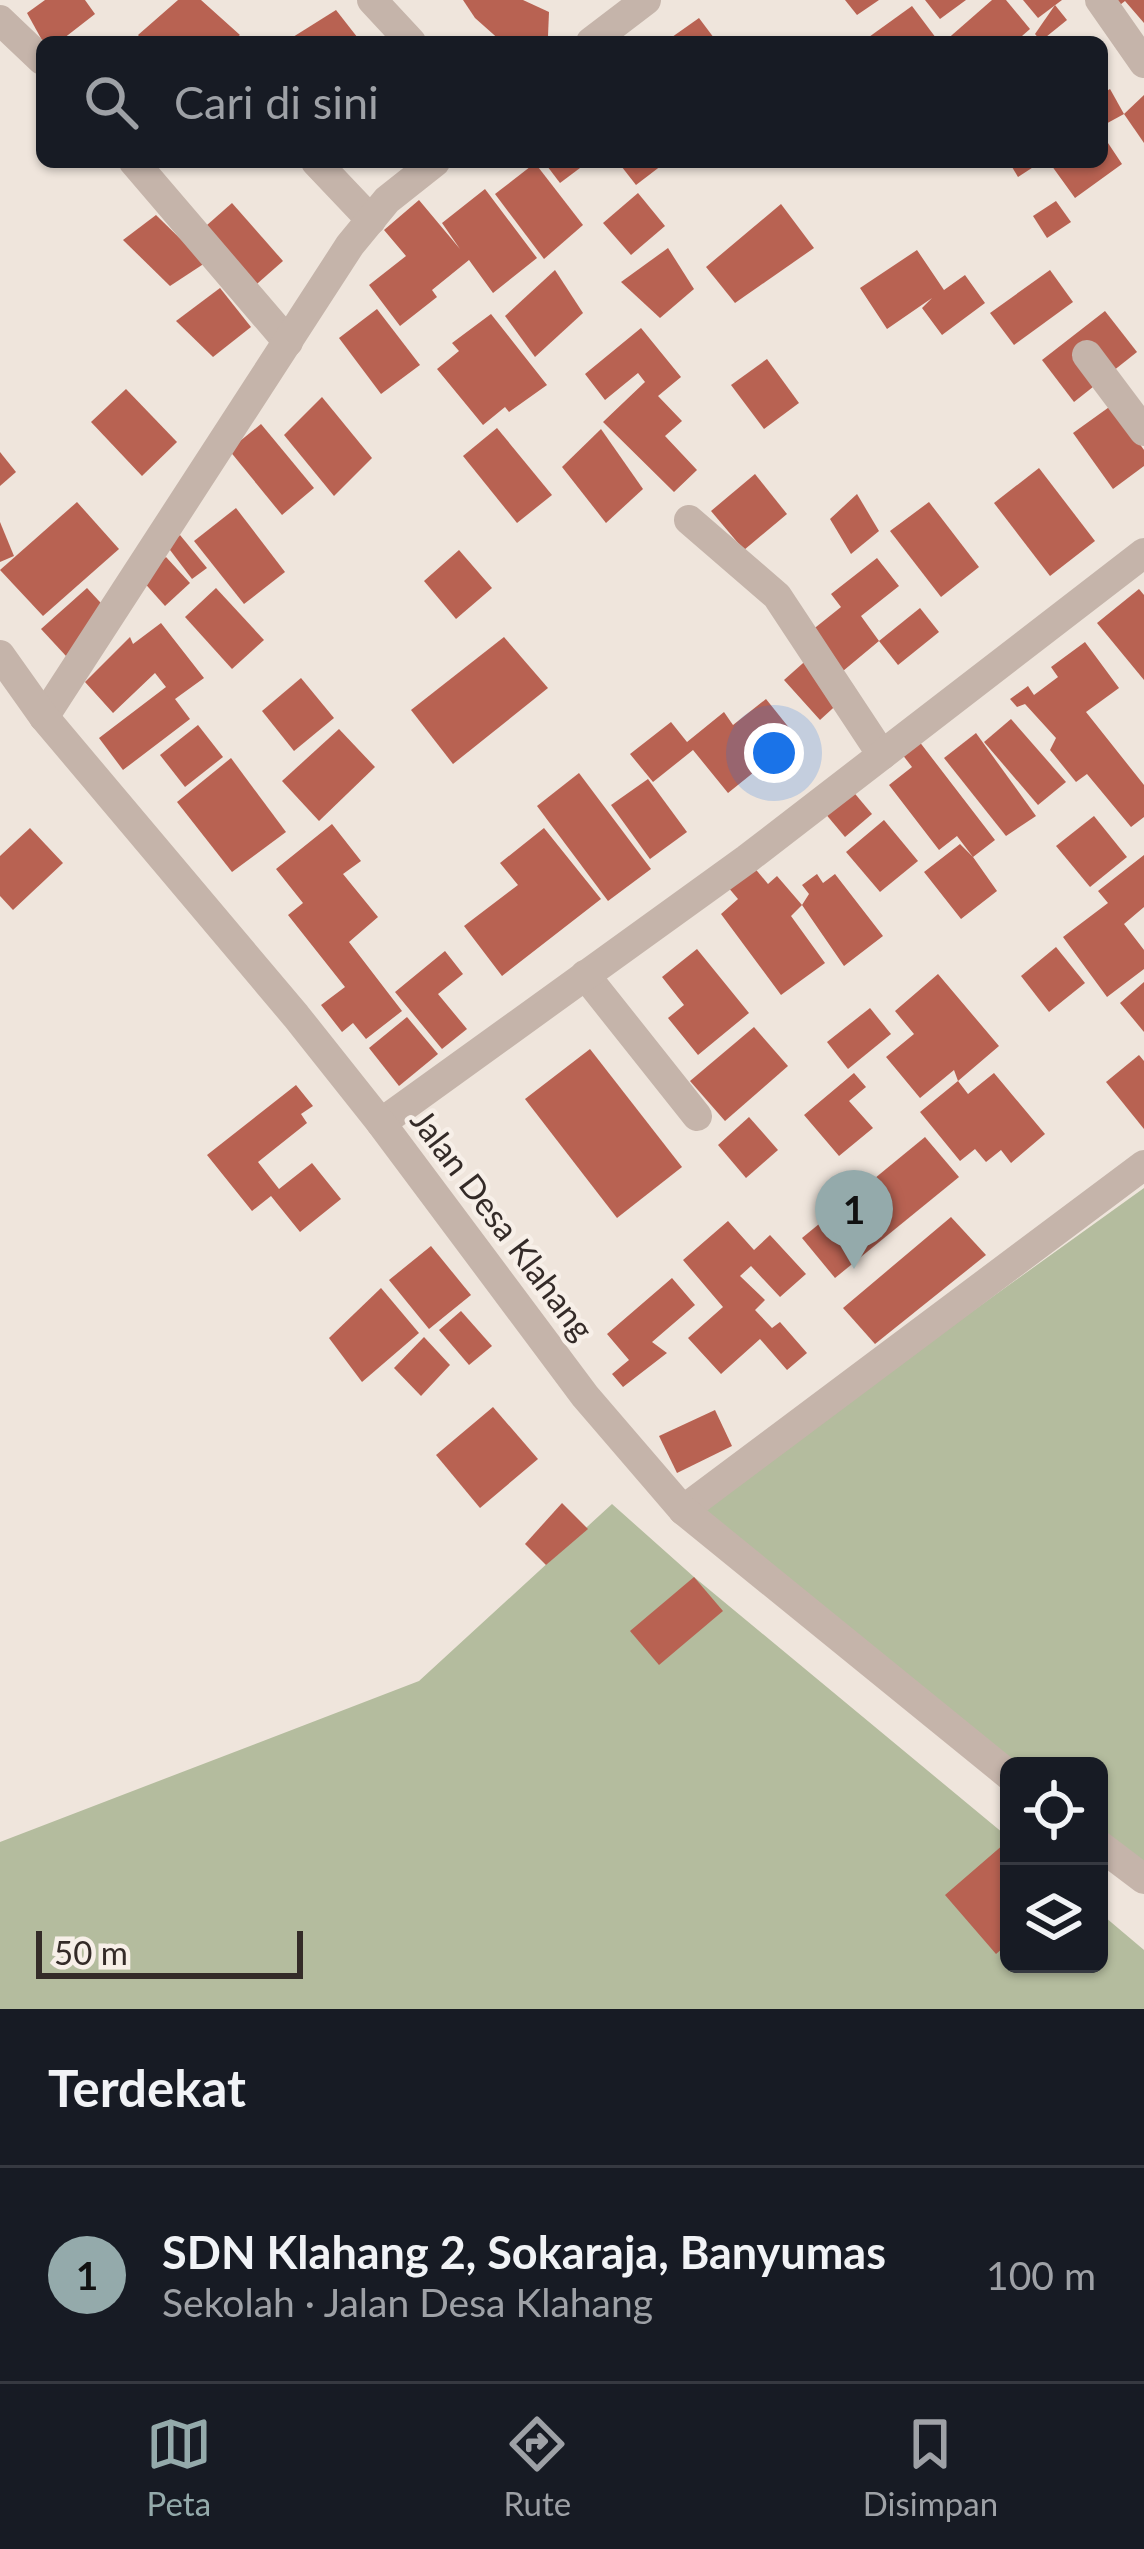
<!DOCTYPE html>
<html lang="id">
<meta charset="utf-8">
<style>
:root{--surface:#171b24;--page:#20242c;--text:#f1f3f6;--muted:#9ea1a6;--line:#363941;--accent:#94aaab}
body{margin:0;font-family:Lato,sans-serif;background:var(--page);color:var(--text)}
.controls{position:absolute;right:36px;bottom:36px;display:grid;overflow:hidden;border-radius:18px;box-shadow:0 3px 9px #0004}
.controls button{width:108px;height:108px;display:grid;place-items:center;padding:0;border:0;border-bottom:3px solid var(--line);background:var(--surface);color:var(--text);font:60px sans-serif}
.scale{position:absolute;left:36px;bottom:30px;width:267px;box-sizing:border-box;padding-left:12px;border:6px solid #342b28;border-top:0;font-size:33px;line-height:42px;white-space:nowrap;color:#342b28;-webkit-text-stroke:9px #f7efe8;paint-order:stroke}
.you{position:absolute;left:774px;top:753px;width:42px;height:42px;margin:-30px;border:9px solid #fff;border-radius:50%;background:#1a73e8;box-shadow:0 0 0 18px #1a73e833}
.badge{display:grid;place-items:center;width:78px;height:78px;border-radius:50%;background:var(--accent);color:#111;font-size:39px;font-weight:700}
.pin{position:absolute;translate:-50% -99px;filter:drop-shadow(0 3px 6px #0008)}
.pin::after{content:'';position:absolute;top:63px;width:42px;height:36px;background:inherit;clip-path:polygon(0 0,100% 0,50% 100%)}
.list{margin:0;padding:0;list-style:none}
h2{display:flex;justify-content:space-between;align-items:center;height:156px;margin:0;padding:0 48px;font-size:51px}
h2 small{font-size:39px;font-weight:400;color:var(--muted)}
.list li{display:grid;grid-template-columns:78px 1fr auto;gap:36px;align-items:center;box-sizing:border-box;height:216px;padding:0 48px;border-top:3px solid var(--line)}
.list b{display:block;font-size:45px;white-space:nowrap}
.list p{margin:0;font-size:39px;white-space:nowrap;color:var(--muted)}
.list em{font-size:39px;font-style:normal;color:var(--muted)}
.icon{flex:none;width:66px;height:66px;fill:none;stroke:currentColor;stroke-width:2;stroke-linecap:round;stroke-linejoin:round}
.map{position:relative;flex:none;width:1144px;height:2009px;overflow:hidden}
.search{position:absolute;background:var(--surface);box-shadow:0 3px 9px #0004;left:36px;right:36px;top:36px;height:132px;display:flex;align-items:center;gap:30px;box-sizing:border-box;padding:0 42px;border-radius:18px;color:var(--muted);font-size:45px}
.sheet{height:372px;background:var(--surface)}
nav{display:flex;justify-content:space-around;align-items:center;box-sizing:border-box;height:168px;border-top:3px solid var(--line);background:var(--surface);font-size:33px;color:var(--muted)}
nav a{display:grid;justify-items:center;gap:6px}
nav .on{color:var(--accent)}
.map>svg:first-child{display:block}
.green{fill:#b4bc9e}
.building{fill:#b86252}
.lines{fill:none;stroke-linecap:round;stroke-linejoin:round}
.minor{stroke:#c5b4aa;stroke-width:30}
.tertiary{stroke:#c5b4aa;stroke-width:30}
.labels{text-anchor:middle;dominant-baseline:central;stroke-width:9;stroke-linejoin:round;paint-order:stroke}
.street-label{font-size:33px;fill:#342b28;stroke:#f7efe8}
</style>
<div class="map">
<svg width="1144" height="2009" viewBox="0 0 1144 2009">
<rect width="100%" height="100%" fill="#efe5dc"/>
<g class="green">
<polygon points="1144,1188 1144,1871 1099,1834 1099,1766 1014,1766 696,1510"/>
<polygon points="612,1504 694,1577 1009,1838 1009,1964 1099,1964 1099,1912 1144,1950 1144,2009 0,2009 0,1842 419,1681"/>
</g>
<g class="building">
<polygon points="45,0 85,0 95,14 59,42 43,42 27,13"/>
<polygon points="178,0 201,0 240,35 230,42 192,42 185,36 175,42 144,42 138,35"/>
<polygon points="463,0 523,0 549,12 548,36 540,42 502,42 475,18"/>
<polygon points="845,0 879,0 857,15"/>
<polygon points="925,0 966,0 940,19"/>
<polygon points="992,0 1006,0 1030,29 1015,42 944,42"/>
<polygon points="1023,0 1062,0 1038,18"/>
<polygon points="1110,0 1144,0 1144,23 1125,1 1116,8"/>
<polygon points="1055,5 1067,20 1041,41 1035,34"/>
<polygon points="912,6 939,42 862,42"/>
<polygon points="336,10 361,42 285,42"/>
<polygon points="699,18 717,42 665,42"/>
<polygon points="1110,89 1124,114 1102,126 1102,94"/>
<polygon points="1144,95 1144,143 1124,114"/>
<polygon points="1102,134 1122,164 1075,198 1049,162 1102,162"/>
<polygon points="544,162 588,162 560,183"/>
<polygon points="618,162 666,162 636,185"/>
<polygon points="1009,162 1041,162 1018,177"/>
<polygon points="535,163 583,225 544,259 495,194"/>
<polygon points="485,189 537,258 493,293 469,260 432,290 437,297 400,326 369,285 406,256 384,230 419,200 460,249 442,223"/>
<polygon points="638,193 665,226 631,255 603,223"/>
<polygon points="1056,201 1071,222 1047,238 1033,216"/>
<polygon points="232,203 283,261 249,291 198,233"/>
<polygon points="781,204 814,248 735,303 706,267"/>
<polygon points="156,215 205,263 170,286 123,240"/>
<polygon points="668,248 694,289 660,318 621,282"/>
<polygon points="917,250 944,290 965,275 985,303 942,335 922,308 932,298 887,329 860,288"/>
<polygon points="555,270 583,313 535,357 505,316"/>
<polygon points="1050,270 1073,302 1014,345 990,313"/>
<polygon points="220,288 251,327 213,357 176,321"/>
<polygon points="377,309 420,365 381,394 339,338"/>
<polygon points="1105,311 1137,352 1074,402 1042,360"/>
<polygon points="491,314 547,385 509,412 505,407 483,425 437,369 459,351 452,343"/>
<polygon points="641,328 681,377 658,396 682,421 665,436 697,470 674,492 603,422 645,382 638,373 605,400 585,374"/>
<polygon points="767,359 799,403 764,429 731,385"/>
<polygon points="126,389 177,442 142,476 91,422"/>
<polygon points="322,397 372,458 334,496 284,435"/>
<polygon points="1112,405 1144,450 1144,466 1113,489 1073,433"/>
<polygon points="261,424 314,488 282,515 229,450"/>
<polygon points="497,428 552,495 517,523 463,456"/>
<polygon points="601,429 643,489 606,523 562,467"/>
<polygon points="0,452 16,472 0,486"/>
<polygon points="1039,468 1095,541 1050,576 994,503"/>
<polygon points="755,474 787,514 744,550 711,511"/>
<polygon points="857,494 879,531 851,554 830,519"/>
<polygon points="77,502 119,549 43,616 0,570"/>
<polygon points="929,502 979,567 941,597 890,531"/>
<polygon points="236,508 285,572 244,604 194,541"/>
<polygon points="0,522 14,556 0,562"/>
<polygon points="180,535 207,568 192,579 167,546"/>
<polygon points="459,550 492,588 456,619 424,581"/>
<polygon points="166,557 190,583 165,606 141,579"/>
<polygon points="877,558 899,586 861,616 879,641 843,671 855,688 820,720 784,680 820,648 811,631 841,607 831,594"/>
<polygon points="87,588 111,614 66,656 41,629"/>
<polygon points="216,588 264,640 232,669 185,617"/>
<polygon points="1139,589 1144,595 1144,680 1097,623"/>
<polygon points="920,608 939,632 898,665 879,641"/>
<polygon points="161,623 204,678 175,699 190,719 123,770 99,738 166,687 155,673 113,713 85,682 130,637 133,644"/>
<polygon points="504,637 548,688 453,764 411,710"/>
<polygon points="1085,642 1119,688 1086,712 1144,785 1144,817 1131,827 1087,774 1076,782 1050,750 1056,738 1025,704 1017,707 1010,699 1028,686 1034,695 1058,677 1051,667"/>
<polygon points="301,678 334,718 294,751 262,711"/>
<polygon points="766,699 802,744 768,770 764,764 728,793 693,750 653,782 630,754 671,722 687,742 724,712 733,725"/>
<polygon points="1011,719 1066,782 1038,805 984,742"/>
<polygon points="198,725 223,757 185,787 160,755"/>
<polygon points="339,729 375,767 319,821 282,781"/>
<polygon points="912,732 995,840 973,857 997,891 961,919 924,872 960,844 973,857 957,836 939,850 889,785 912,767 895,745"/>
<polygon points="976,733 1036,816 1006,836 944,758"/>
<polygon points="231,758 286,832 232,872 177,802"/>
<polygon points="579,773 651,869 608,901 537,806"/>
<polygon points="648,779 687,832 650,859 611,805"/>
<polygon points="851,789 872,814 845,837 824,812"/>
<polygon points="1094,816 1127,857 1090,887 1056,846"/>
<polygon points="884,820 918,861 880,892 846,852"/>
<polygon points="332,824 361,861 343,874 378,917 349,942 402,1011 366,1039 353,1023 342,1032 321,1005 345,987 288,915 303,903 276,869"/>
<polygon points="30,828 63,863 13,910 0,896 0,856"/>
<polygon points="544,828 601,899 502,976 464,926 518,885 500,863"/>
<polygon points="1144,855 1144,907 1124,924 1144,950 1144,969 1107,997 1063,937 1108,903 1098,891"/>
<polygon points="747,859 768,884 777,876 802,905 791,916 825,963 781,995 721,914 738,899 722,880"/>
<polygon points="817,874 823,883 835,874 883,936 844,966 802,905 809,894 802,885"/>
<polygon points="1056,947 1085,983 1049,1012 1021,976"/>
<polygon points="697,949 749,1013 698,1055 668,1018 684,1005 662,977"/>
<polygon points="445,951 463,974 438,994 467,1029 442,1049 395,992"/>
<polygon points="938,974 999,1046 958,1081 968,1094 994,1073 1045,1134 1011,1163 1001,1150 986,1162 975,1149 960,1161 920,1112 958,1081 954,1070 920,1098 886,1057 914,1034 895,1011"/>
<polygon points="1144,982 1144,1032 1120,1003"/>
<polygon points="870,1008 891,1034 848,1069 827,1042"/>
<polygon points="407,1017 438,1054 399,1086 369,1048"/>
<polygon points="754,1027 788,1066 725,1121 690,1081"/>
<polygon points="590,1049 682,1167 617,1218 525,1099"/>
<polygon points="1139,1055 1144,1061 1144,1129 1106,1082"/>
<polygon points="854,1073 866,1087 849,1101 873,1128 839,1156 804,1115"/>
<polygon points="296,1085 313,1106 301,1114 307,1123 258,1162 279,1189 312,1163 341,1199 300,1232 271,1196 252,1211 207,1155"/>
<polygon points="749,1117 778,1150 746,1178 718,1145"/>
<polygon points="925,1137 959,1177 835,1278 802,1238"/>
<polygon points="951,1217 986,1255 875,1344 843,1308"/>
<polygon points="728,1221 754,1250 770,1235 806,1274 780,1297 751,1266 740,1276 765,1300 755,1310 772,1328 780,1322 807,1353 787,1370 760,1339 721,1374 688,1338 723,1307 683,1260"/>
<polygon points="431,1246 471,1295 429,1329 389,1280"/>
<polygon points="672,1278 695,1305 652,1342 667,1353 623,1387 612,1374 629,1360 607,1334"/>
<polygon points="381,1288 419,1333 362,1382 329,1338"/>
<polygon points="461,1311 492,1346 469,1365 439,1330"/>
<polygon points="424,1337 450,1365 421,1396 394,1368"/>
<polygon points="493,1407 538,1459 480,1508 436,1455"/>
<polygon points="715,1410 732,1446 677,1473 659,1436"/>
<polygon points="562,1503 588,1529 546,1565 525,1544"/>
<polygon points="694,1577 723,1611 659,1665 630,1631"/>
<polygon points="1004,1844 1009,1850 1009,1892 1003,1897 1009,1904 1009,1943 996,1954 945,1895"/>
</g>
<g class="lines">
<g class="minor">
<polyline points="372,0 411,42"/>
<polyline points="1100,0 1144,63"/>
<polyline points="0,20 42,60"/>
<polyline points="591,42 646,0"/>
<polyline points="134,162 288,342"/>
<polyline points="316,162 371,220"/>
<polyline points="1087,355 1144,431"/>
<polyline points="689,520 777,596 882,755"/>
<polyline points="44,717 350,245 387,200 435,162"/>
<polyline points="585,975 697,1116"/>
<polyline points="381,1123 747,859 1144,553"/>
<polyline points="683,1510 1144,1165"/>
</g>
<g class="tertiary">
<polyline points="0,655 44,717 296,1016 381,1123 585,1396 683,1510 1009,1775"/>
<polyline points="1099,1845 1144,1879"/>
</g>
</g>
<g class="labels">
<g class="street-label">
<text transform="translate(503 1224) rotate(53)">Jalan Desa Klahang</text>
</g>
</g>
</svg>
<div class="controls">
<button><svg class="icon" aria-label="locate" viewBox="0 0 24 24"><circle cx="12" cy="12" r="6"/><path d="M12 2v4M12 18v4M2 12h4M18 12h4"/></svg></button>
<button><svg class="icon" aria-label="layers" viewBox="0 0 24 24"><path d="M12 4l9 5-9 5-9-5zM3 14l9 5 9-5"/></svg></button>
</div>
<div class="scale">50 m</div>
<div class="you"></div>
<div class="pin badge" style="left:854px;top:1269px">1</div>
<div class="search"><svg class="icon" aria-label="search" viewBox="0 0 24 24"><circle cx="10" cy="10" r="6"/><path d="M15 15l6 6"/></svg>Cari di sini</div>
</div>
<section class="sheet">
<h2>Terdekat<small></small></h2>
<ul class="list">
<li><span class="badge">1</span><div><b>SDN Klahang 2, Sokaraja, Banyumas</b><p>Sekolah · Jalan Desa Klahang</p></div><em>100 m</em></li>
</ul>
</section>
<nav>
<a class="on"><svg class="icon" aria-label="map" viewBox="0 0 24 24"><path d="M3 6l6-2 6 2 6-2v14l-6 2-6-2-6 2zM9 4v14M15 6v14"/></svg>Peta</a>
<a><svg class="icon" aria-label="directions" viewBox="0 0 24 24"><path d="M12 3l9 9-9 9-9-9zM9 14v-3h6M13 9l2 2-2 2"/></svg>Rute</a>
<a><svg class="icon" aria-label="saved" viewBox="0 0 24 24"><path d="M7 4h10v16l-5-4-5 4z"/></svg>Disimpan</a>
</nav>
